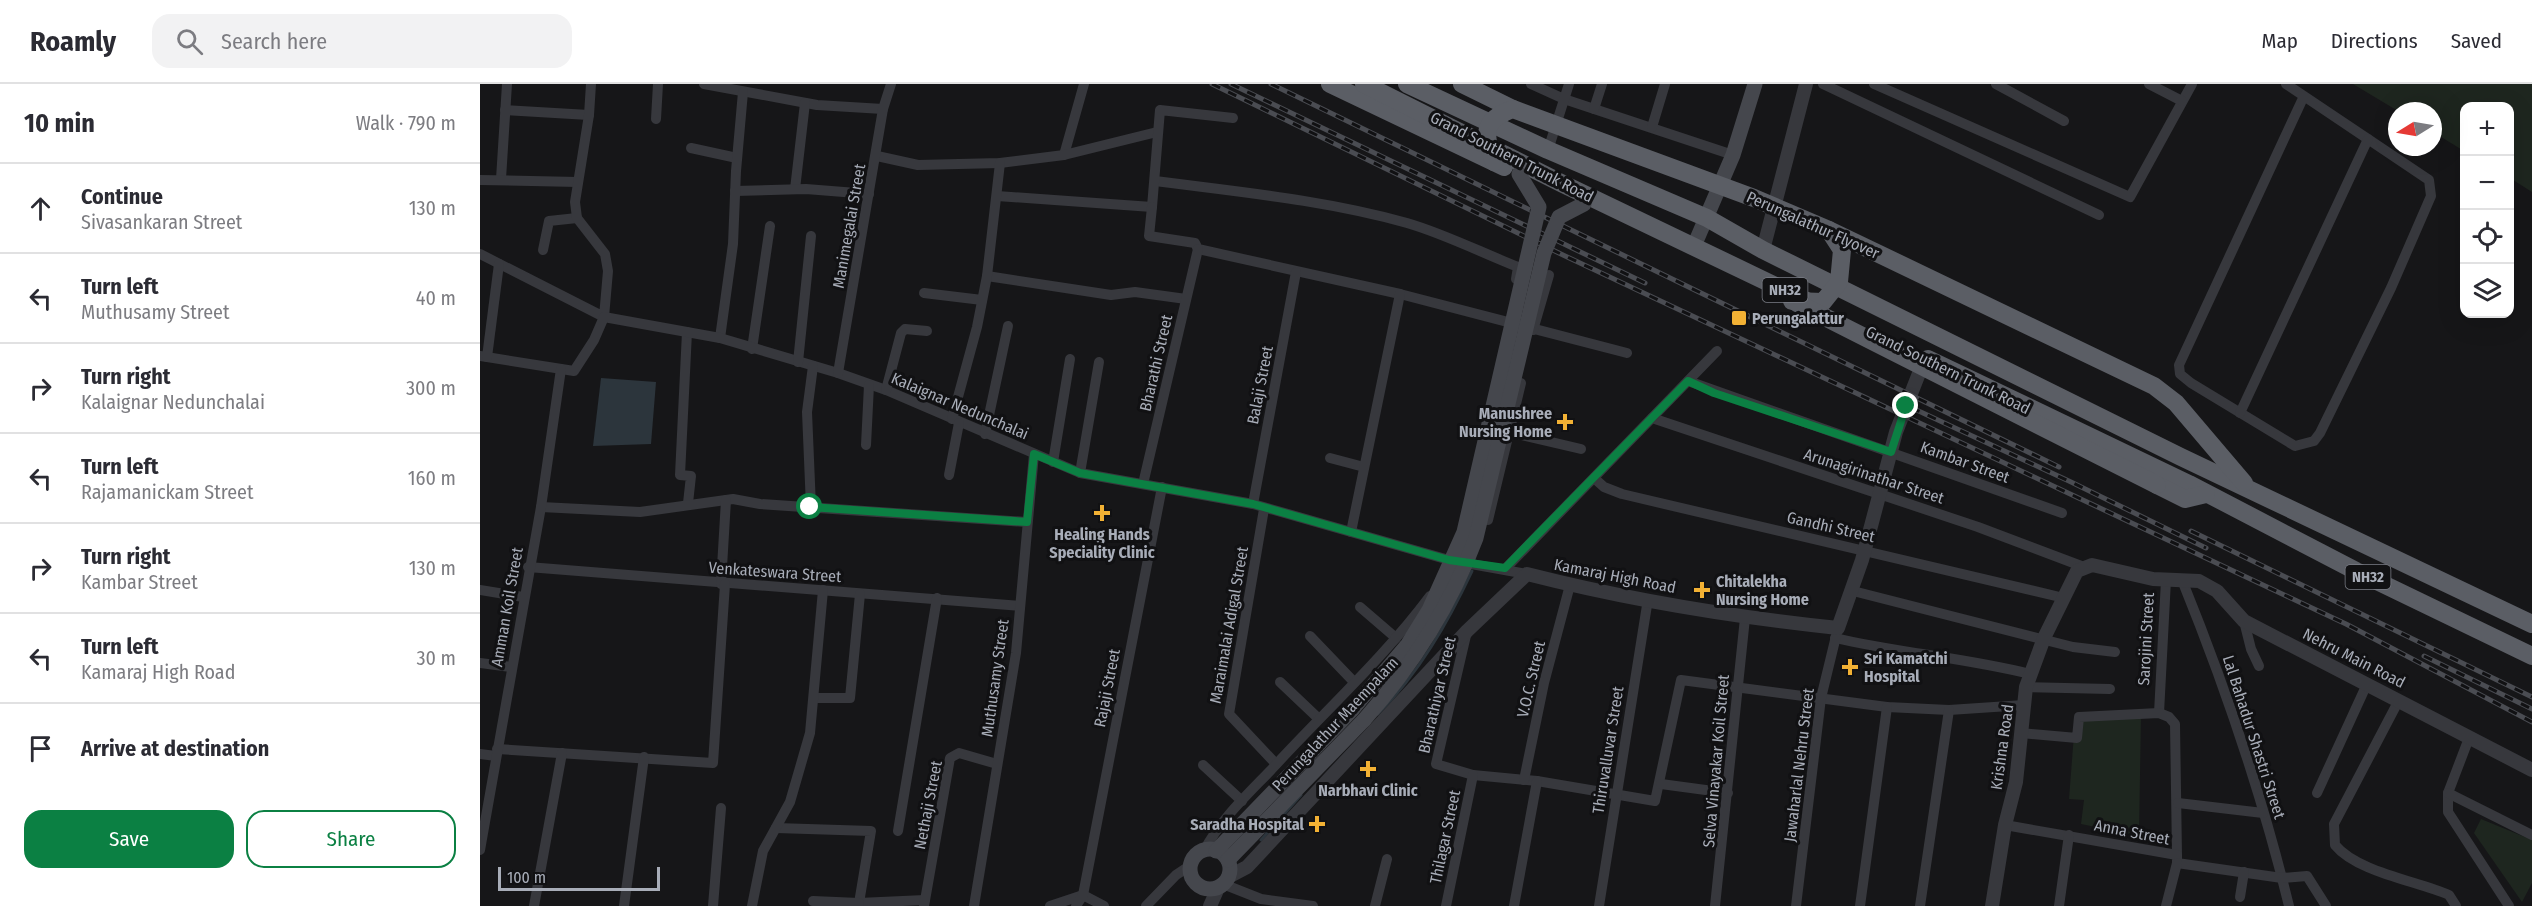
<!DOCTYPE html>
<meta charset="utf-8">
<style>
:root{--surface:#fff;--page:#f2f2f3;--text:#2b2b33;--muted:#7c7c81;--line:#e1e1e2;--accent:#0b8043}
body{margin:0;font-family:"Fira Sans Condensed",sans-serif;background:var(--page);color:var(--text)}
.controls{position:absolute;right:18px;top:18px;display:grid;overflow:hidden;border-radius:12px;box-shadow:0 6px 24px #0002}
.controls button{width:54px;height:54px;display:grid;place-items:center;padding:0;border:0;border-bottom:2px solid var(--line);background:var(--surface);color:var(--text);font:30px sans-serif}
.compass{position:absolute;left:1908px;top:18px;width:54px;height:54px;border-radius:50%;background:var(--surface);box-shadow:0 6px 24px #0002;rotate:259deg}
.scale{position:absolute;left:18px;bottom:15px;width:162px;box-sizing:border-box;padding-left:6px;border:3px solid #a8adb8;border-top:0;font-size:16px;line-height:21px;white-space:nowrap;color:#a8adb8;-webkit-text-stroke:4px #111113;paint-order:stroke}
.stop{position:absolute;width:18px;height:18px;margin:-14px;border:4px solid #0b8043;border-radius:50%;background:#fff}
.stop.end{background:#0b8043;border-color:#fff;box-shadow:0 2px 6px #0008}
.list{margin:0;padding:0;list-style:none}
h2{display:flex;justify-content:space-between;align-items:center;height:78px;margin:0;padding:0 24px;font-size:26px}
h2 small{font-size:20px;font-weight:400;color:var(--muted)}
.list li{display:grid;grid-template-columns:39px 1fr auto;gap:18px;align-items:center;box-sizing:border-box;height:90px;padding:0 24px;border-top:2px solid var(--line)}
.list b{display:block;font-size:22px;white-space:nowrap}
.list p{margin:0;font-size:20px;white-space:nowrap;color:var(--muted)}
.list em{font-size:20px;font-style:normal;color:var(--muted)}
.actions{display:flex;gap:12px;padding:18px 24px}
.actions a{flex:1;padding:14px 0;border:2px solid var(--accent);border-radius:18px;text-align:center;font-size:21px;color:var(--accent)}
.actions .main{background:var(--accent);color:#fff}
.icon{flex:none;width:33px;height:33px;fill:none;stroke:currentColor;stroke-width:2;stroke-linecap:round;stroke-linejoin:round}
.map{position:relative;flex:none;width:2052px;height:822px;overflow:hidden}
header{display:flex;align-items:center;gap:36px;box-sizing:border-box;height:84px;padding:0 30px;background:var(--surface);border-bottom:2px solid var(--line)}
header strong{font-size:28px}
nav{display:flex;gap:33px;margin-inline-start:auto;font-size:21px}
.search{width:420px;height:54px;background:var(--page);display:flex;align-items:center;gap:15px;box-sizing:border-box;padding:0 21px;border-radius:18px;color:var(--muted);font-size:22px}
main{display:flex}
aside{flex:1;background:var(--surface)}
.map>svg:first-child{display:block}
.green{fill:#1e261f}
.water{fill:#2c353c}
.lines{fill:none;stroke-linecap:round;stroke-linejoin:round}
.stream{stroke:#2c353c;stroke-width:3}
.minor{stroke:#37383d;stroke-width:10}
.tertiary{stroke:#37383d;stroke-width:14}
.secondary{stroke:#45474d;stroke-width:15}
.trunk{stroke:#5b5e65;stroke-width:18}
.rail-casing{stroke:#4a4c52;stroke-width:5}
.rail{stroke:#111113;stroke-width:3;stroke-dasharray:9;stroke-linecap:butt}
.secondary-bridge{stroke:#45474d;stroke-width:15}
.trunk-bridge{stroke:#5b5e65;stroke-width:18}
.route{stroke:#0b8043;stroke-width:8}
.poi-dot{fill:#f2b134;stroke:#111113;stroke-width:2}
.labels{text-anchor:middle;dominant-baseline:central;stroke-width:6;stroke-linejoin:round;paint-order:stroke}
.shield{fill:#111113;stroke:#7b7e86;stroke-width:1.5}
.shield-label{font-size:15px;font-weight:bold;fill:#a8adb8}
.street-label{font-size:16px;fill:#a8adb8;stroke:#111113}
.poi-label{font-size:16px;font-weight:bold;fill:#a8adb8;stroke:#111113;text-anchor:start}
</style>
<header>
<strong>Roamly</strong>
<div class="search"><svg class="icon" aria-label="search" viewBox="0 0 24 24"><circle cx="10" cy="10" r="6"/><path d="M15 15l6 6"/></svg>Search here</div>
<nav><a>Map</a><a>Directions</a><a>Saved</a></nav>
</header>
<main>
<aside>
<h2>10 min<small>Walk · 790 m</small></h2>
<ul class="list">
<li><svg class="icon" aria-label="ahead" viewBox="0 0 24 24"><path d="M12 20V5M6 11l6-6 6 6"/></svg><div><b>Continue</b><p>Sivasankaran Street</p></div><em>130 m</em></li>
<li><svg class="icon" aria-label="left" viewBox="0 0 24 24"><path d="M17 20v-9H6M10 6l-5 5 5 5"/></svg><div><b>Turn left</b><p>Muthusamy Street</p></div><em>40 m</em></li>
<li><svg class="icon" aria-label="right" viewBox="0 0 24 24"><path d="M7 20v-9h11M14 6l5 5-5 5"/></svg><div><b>Turn right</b><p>Kalaignar Nedunchalai</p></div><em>300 m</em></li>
<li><svg class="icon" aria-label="left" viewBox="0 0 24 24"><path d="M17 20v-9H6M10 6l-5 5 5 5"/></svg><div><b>Turn left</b><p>Rajamanickam Street</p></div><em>160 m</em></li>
<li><svg class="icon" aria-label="right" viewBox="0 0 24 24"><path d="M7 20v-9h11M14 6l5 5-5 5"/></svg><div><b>Turn right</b><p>Kambar Street</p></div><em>130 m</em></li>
<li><svg class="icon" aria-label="left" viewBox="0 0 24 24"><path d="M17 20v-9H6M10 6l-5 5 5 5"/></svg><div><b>Turn left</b><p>Kamaraj High Road</p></div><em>30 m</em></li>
<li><svg class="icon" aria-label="arrive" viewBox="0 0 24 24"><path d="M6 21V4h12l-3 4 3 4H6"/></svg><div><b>Arrive at destination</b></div></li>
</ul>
<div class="actions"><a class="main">Save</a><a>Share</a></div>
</aside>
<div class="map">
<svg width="2052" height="822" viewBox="0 0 2052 822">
<rect width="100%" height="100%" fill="#161618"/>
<g class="green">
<polygon points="1873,0 2052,0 2052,108 2030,94 2030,22 1984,22 1984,67 1953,48 1953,27 1918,27"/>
<polygon points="1604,630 1661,632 1659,752 1601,740 1604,716 1589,715 1594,650"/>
<polygon points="2001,735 2052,756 2052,799 2042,818 1994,749"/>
</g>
<polygon class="water" points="121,294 176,298 171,360 113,362"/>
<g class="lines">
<g class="stream">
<path d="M898,630C939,589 967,540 992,487"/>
<polyline points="781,756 821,711"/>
</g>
<g class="minor">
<polyline points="224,0 337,21 403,25"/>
<polyline points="1051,0 1084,15 1253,71"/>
<polyline points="1343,0 1619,131"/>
<polyline points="1394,0 1650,113 1712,0"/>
<polyline points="1516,0 1584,37"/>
<polyline points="1669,0 1702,17"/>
<polyline points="1806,0 1949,96 1951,112 1911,204 1840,349 1834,357 1815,362 1711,299 1700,290 1699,281 1824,12"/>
<polyline points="1114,25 1122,0"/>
<polyline points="25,26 109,31"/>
<polyline points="176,35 178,0"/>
<polyline points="1172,43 1185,0"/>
<polyline points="211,64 257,74"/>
<polyline points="1068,66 1089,0"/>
<polyline points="584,71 604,0"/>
<polyline points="397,72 438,81 520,79 584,71 677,48"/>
<polyline points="21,95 27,0"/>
<polyline points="0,96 98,98"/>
<path d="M675,97C759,108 845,116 927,139C965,150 1002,169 1038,183L1036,195"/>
<polyline points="315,105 325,19"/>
<polyline points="255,107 326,105 389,110"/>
<polyline points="517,112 672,123 680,26 753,34"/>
<polyline points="672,123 669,152 715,159 718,165 920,210 1147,269"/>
<polyline points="63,166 69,137 97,134"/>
<polyline points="0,170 124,233 128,187 125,170 97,134 95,118 109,31 111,0"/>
<polyline points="507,192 631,211 655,208 706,215"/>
<polyline points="444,209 502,216"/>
<polyline points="1053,246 1069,191"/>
<polyline points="207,248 200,391 211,392 208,419"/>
<polyline points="240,254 253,160 256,87 263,8"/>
<polyline points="272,265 290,142"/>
<polyline points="0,272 94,287 114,256 124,233 240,254 358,289 406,306 600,389 773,420 969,476 1047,490"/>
<polyline points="7,273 19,180"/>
<polyline points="318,278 331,152"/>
<polyline points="358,289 403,25 411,0"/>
<polyline points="1208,297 1582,429"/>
<polyline points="406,306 421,249 425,245 447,247"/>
<polyline points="1760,329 1888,55"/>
<polyline points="1172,334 1498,443 1604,483"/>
<polyline points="472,335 497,243 507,192 520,79"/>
<polyline points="1029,348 1101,365"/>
<polyline points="505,350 528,242"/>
<polyline points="386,361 389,301"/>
<polyline points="850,374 884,383"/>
<polyline points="573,378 590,275"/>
<polyline points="600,389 619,278"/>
<polyline points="469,391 479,339"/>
<polyline points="1114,394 1124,403 1142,410 1584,514"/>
<polyline points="663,400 718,165"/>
<polyline points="773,420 816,188"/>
<polyline points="61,423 160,428 253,415 280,420 547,438"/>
<polyline points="331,423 327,328 333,282"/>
<polyline points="784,425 749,630 796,680"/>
<polyline points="1008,436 1041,299"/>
<polyline points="871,448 920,210"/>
<polyline points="48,483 540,522"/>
<polyline points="1025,485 1237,267"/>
<path d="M1702,496C1745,602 1782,711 1809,822"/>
<polyline points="241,500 246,416"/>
<polyline points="0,506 43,513"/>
<polyline points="1373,507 1593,563 1635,568"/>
<polyline points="880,523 916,554"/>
<polyline points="1764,537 1771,565 1779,582"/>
<polyline points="987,547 956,680 993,691 1057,697 1175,717 1201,596 1407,623 1469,626 1544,621"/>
<polyline points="830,552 874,598"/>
<path d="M1355,554C1420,569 1486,574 1550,590"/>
<polyline points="0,579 31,583"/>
<polyline points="800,598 839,635"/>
<polyline points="1546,603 1630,605"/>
<polyline points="335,614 370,614 380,510"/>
<path d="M1919,616L1854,740L1855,761C1877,788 1937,797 1969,811L1976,822"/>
<polyline points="1679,629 1686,496"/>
<polyline points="1541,649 1597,654 1599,633 1679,629 1689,633 1695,640 1697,771"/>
<polyline points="1989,654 1968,709 1968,728 2029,822"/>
<polyline points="17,665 233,679 245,500"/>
<polyline points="0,670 16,672"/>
<polyline points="723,681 762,717"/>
<polyline points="1044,696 1064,599 1090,501"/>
<polyline points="1181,700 1248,709"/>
<polyline points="1837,709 1887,600"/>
<polyline points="1968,709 2052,751"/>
<polyline points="1698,719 1783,729"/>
<polyline points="1525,741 1697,771 1697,779 1802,794 1827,792 1846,822"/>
<polyline points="296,744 391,747 379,819 445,816"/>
<polyline points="418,747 457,514"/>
<polyline points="0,766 61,423 81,285"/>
<path d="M724,767C740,736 767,711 791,686C844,628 903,575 950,512"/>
<polyline points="743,800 781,815 833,822"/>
<polyline points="1760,813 1764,788"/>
<polyline points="333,817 379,819"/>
<polyline points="54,822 82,669"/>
<polyline points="144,822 164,673"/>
<polyline points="233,822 241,724"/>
<polyline points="272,822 283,767 310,718 330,649 343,506"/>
<polyline points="444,822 470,674 479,669 517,680"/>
<polyline points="494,822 536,569 554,370"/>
<polyline points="570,822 603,811 624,822"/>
<polyline points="596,822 603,811 682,403"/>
<polyline points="666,822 696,791 711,781"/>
<polyline points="895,822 907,775"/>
<polyline points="966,822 993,691"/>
<polyline points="1034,822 1057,697"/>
<polyline points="1119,822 1168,515"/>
<polyline points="1235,822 1265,534"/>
<polyline points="1316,822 1341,614 1358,544"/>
<polyline points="1380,822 1407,623"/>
<polyline points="1440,822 1469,626"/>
<polyline points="1579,822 1589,751"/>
<polyline points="1686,822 1697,779"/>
</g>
<g class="tertiary">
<polyline points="1283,166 1326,0"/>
<path d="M748,793L767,783L987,547L1047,490C1149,516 1253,533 1358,544L1382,476L1416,348L1445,274"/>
<polyline points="730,822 738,804"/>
<polyline points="1512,822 1525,741 1536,698 1546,603 1564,554 1597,487 1612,481 1673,495 1719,497 1737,507 1764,537 2052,686"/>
</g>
<g class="secondary">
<polyline points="1214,162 1253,71 1275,0"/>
<circle cx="730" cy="785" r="20"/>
<polyline points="736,767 872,626"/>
<polyline points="748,776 884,636"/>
</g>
<g class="trunk">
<polyline points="850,0 1024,83"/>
<polyline points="884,0 1083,100 1331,219"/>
<polyline points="927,0 1068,66 1227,134 1283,166 1701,373 2052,540"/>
<polyline points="982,0 1033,25"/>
<polyline points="1349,146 1674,302 1696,319 1764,399"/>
<polyline points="1448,275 1709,400 1876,487 2052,572"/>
<polyline points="1677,401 1705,415 1726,410"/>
</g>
<defs>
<g id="rail">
<polyline points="732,0 1083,171 1866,540 2052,638"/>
<polyline points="751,0 1165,199"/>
<polyline points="791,0 1579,383"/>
<polyline points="1415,316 1591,398 1726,464"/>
<polyline points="1711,447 2052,613"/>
<polyline points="1944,572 2052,625"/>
</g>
</defs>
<use href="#rail" class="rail-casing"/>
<use href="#rail" class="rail"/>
<g class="secondary-bridge">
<polyline points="872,626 928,560 949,526 984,448 1059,123 1039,90"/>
<path d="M884,636C933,581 970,523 996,454L1064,169L1079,133L1104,120"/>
</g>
<g class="trunk-bridge">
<path d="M1014,78C1004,51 1001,36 1033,25L1274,114L1349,146L1362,166L1359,198L1343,218L1312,217"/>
<polyline points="1317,219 1677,401"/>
</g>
</g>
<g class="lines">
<polyline class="route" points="330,423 547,438 554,370 600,389 773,420 969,476 1025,484 1208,297 1234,309 1411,368 1426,322"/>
</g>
<g class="poi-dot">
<rect x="1251" y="226" width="16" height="16" rx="3"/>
<path d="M1082 329h6v6h6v6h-6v6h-6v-6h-6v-6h6z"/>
<path d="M619 420h6v6h6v6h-6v6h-6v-6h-6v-6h6z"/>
<path d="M1219 497h6v6h6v6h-6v6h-6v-6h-6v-6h6z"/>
<path d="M1367 574h6v6h6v6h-6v6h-6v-6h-6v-6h6z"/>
<path d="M885 676h6v6h6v6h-6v6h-6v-6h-6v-6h6z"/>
<path d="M834 731h6v6h6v6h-6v6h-6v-6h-6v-6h6z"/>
</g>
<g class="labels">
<g class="shield">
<rect x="1282.5" y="194" width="45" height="24" rx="4.5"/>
<rect x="1865.5" y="481" width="45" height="24" rx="4.5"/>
</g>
<g class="shield-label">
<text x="1305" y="206">NH32</text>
<text x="1888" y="493">NH32</text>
</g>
<g class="street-label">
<text transform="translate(1032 73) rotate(27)">Grand Southern Trunk Road</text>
<text transform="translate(1333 141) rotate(24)">Perungalathur Flyover</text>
<text transform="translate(369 142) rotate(-80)">Manimegalai Street</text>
<text transform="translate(676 279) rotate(-77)">Bharathi Street</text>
<text transform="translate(1468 286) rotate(26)">Grand Southern Trunk Road</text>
<text transform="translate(780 301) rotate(-79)">Balaji Street</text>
<text transform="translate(480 322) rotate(23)">Kalaignar Nedunchalai</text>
<text transform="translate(1485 378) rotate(20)">Kambar Street</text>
<text transform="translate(1394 392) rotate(18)">Arunagirinathar Street</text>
<text transform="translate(1351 443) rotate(13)">Gandhi Street</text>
<text transform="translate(295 488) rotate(4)">Venkateswara Street</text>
<text transform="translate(1135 492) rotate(11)">Kamaraj High Road</text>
<text transform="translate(27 523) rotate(-80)">Amman Koil Street</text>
<text transform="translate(749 541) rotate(-80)">Maraimalai Adigal Street</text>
<text transform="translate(1666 555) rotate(-87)">Sarojini Street</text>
<text transform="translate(1874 574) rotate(27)">Nehru Main Road</text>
<text transform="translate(515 594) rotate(-82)">Muthusamy Street</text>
<text transform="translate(1051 595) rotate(-77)">V.O.C. Street</text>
<text transform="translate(627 604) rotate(-79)">Rajaji Street</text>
<text transform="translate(957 611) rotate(-77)">Bharathiyar Street</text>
<text transform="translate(855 640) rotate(-47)">Perungalathur Maempalam</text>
<text transform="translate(1774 653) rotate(72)">Lal Bahadur Shastri Street</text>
<text transform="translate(1522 663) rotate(-82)">Krishna Road</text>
<text transform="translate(1128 666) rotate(-81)">Thiruvalluvar Street</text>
<text transform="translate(1236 677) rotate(-85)">Selva Vinayakar Koil Street</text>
<text transform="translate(1319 681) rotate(-83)">Jawaharlal Nehru Street</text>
<text transform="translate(448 721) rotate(-79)">Nethaji Street</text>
<text transform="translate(1652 748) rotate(11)">Anna Street</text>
<text transform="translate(965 753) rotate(-78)">Thilagar Street</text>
</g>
<g class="poi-label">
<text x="1272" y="234">Perungalattur</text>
<text x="1072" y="329" text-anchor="end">Manushree<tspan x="1072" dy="18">Nursing Home</tspan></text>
<text x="622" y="450" text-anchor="middle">Healing Hands<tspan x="622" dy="18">Speciality Clinic</tspan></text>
<text x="1236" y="497">Chitalekha<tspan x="1236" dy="18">Nursing Home</tspan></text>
<text x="1384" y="574">Sri Kamatchi<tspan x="1384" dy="18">Hospital</tspan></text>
<text x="888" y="706" text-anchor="middle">Narbhavi Clinic</text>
<text x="824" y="740" text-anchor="end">Saradha Hospital</text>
</g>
</g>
</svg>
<div class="controls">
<button>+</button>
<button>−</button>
<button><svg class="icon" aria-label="locate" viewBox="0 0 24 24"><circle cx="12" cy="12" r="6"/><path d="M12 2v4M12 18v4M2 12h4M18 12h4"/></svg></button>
<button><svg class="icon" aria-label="layers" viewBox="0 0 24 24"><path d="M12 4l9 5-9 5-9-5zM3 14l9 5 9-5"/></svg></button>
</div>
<svg class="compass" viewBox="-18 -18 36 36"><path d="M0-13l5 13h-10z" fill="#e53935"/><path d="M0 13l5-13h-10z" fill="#7c7c81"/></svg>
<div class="scale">100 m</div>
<div class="stop" style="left:330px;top:423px"></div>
<div class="stop end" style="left:1426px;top:322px"></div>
</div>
</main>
